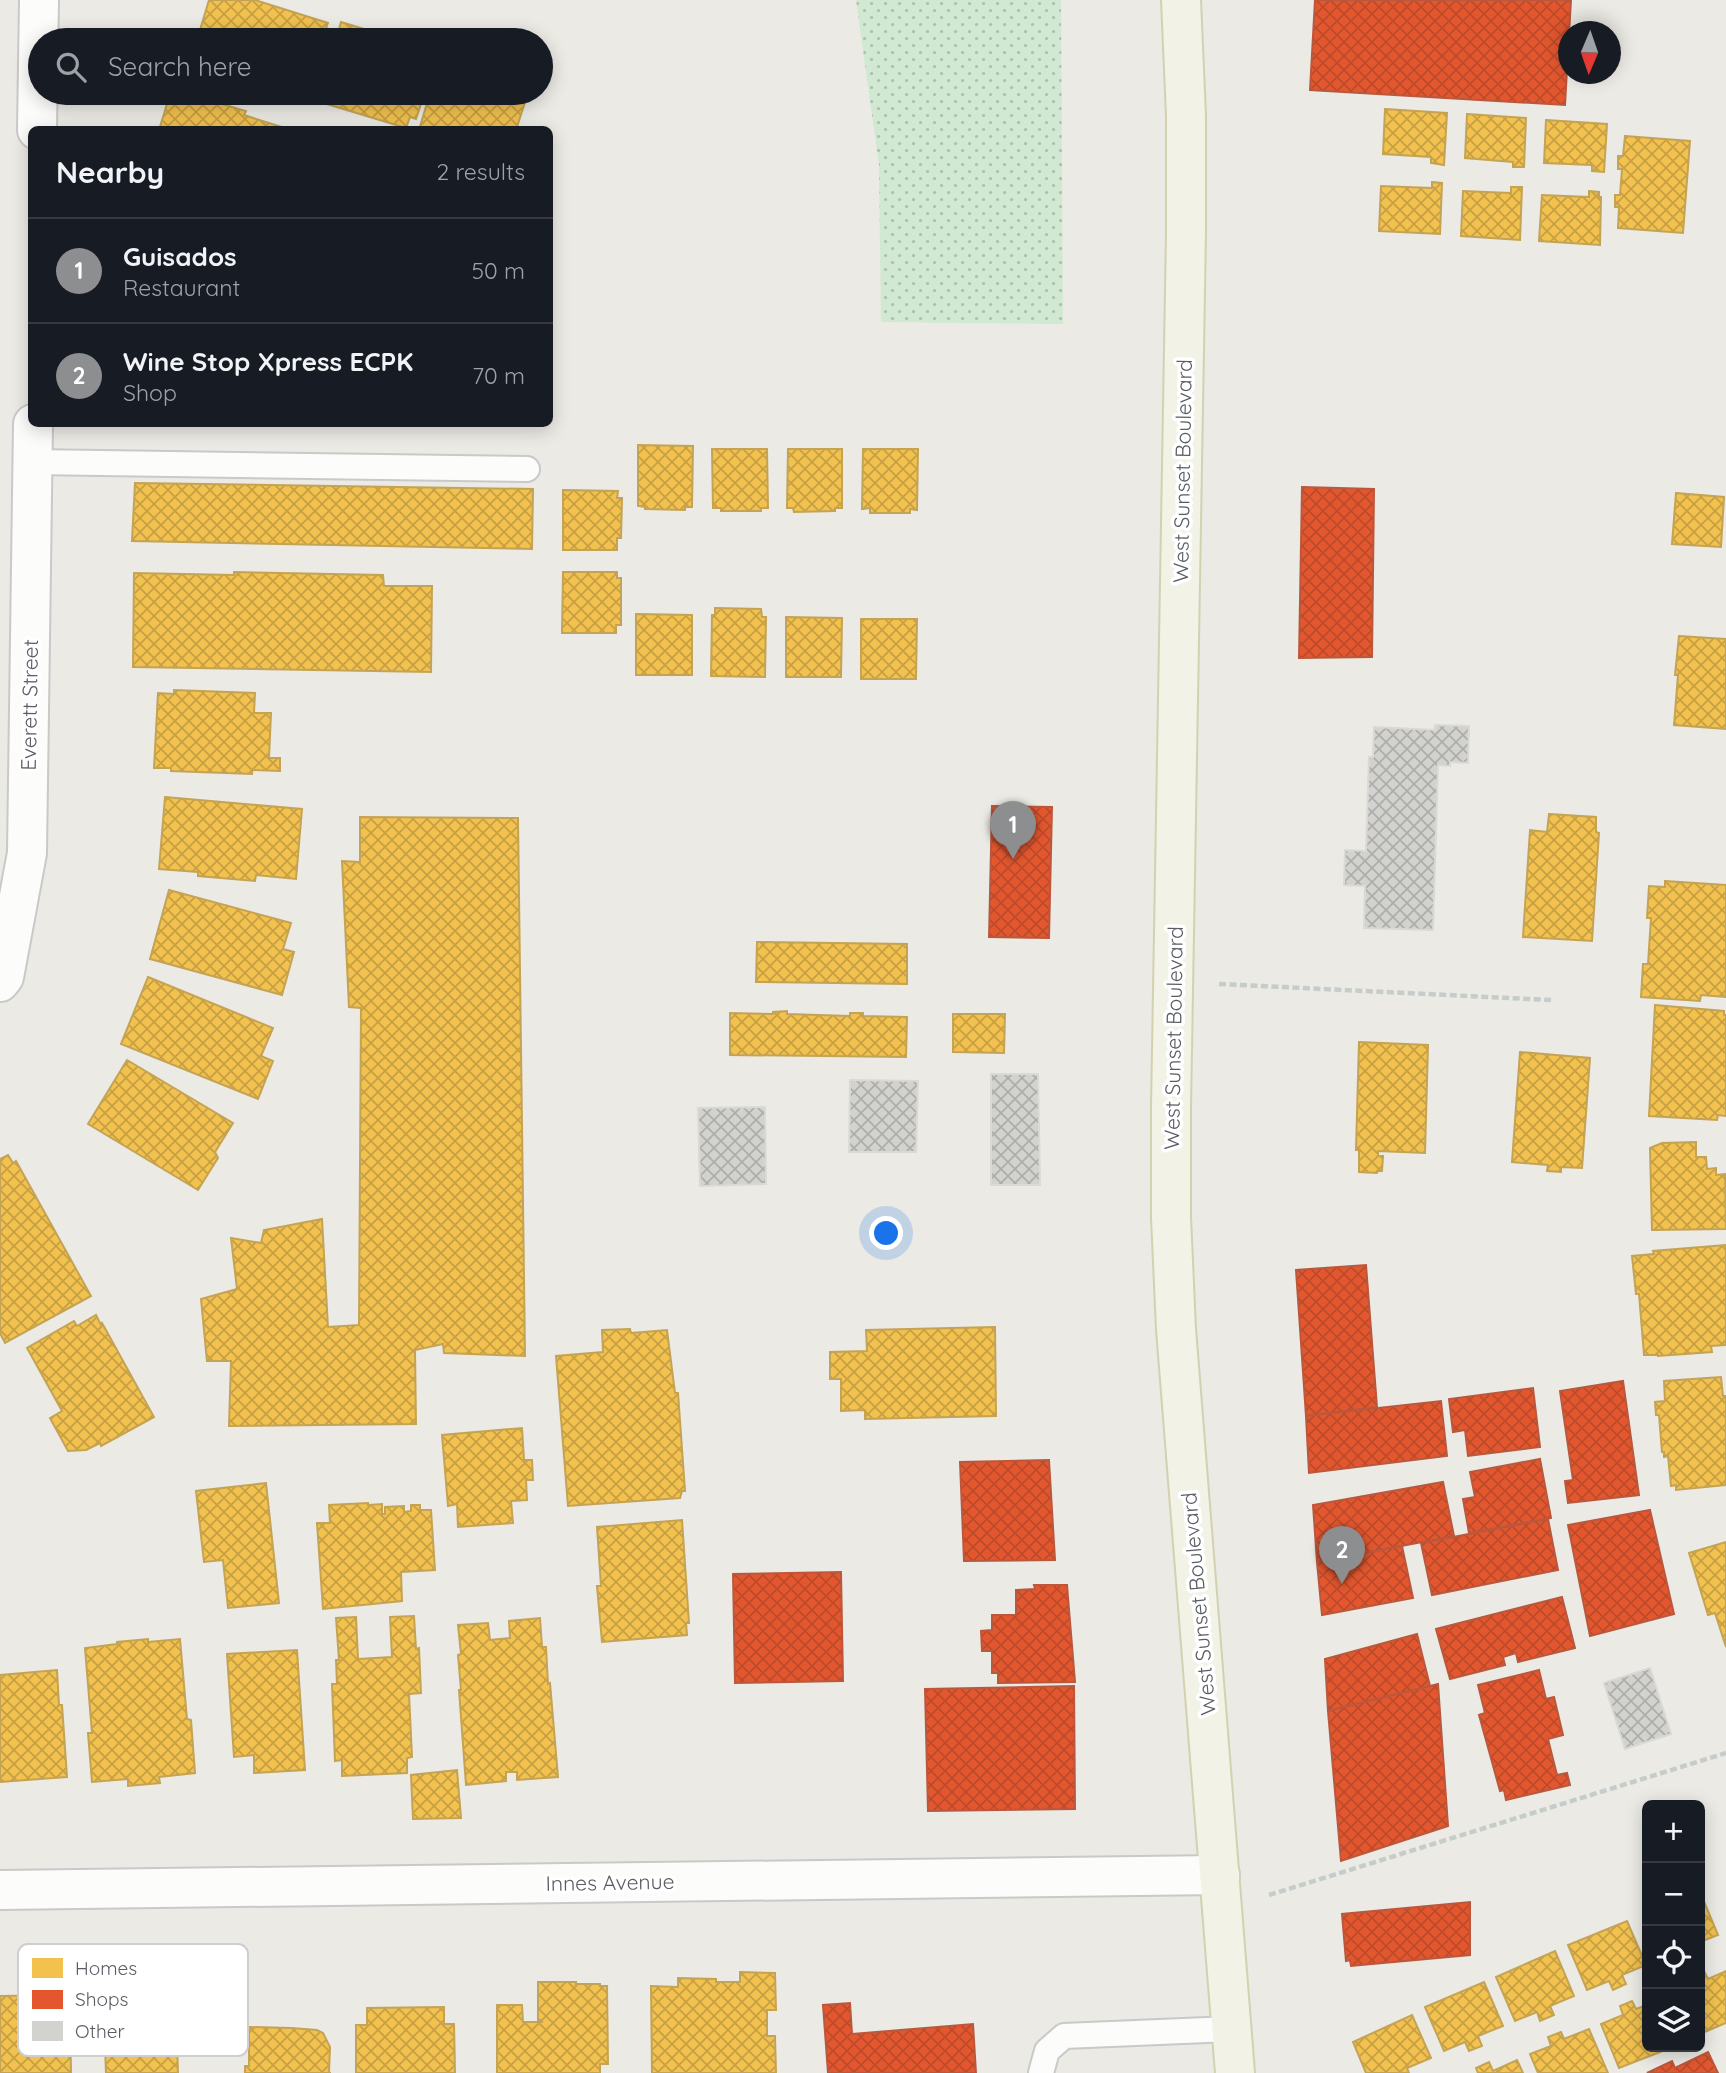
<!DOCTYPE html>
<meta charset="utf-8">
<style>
:root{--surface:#171b24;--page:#242831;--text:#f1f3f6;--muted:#9ea1a6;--line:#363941;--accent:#8c8e90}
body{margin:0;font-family:Quicksand,sans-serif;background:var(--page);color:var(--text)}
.controls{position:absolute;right:21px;bottom:21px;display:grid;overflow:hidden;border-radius:10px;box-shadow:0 4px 18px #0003}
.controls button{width:63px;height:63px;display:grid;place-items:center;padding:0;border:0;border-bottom:2px solid var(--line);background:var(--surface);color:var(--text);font:35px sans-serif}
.compass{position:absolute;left:1558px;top:21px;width:63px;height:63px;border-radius:50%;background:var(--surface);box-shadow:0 4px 18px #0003;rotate:182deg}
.you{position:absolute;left:887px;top:1234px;width:24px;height:24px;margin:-18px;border:5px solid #fff;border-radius:50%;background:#1a73e8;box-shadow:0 0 0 10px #1a73e833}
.badge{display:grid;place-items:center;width:46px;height:46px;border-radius:50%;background:var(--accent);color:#fff;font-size:23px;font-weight:700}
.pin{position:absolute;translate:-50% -58px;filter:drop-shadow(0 2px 4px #0008)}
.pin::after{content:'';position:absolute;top:37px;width:24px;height:21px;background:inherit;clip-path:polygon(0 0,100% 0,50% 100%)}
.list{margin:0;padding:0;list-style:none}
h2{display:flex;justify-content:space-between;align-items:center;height:91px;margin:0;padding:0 28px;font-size:30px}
h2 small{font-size:23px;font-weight:400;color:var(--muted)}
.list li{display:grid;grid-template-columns:46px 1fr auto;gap:21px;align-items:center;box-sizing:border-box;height:105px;padding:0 28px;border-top:2px solid var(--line)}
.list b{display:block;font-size:26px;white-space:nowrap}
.list p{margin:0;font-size:23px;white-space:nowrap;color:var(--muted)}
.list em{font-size:23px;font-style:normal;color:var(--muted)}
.icon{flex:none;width:38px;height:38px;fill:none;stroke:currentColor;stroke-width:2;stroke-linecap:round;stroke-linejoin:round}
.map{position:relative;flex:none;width:1726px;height:2073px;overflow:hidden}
.search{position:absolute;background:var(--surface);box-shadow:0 4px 18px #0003;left:28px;top:28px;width:525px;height:77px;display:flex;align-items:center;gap:18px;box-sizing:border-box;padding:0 24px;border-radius:38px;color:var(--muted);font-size:26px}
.panel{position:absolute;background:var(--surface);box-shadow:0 4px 18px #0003;left:28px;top:126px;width:525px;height:301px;border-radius:10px}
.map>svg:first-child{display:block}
.grass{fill:url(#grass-dots)}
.homes{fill:url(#homes-cross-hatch);stroke:#c4a354;stroke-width:2}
.shops{fill:url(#shops-cross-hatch);stroke:#ba583e;stroke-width:2}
.building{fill:url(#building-cross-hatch);stroke:#dad9d4;stroke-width:2}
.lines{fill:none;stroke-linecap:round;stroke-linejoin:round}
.service-casing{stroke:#c8c9c8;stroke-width:28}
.minor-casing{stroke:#c8c9c8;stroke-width:42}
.primary-casing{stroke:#d4d1b0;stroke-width:42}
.path{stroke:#c6ccca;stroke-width:4.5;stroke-dasharray:7 3.5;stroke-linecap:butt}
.service{stroke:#fcfcfb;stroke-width:24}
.minor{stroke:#fcfcfb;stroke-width:38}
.primary{stroke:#f2f2e7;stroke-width:38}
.labels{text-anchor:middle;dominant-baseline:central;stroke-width:7;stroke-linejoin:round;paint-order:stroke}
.street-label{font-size:21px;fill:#595c63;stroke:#fff}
.key{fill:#fff;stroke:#cdced0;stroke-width:2}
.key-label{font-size:19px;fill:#595c63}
</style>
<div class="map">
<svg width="1726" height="2073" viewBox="0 0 1726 2073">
<defs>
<pattern id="grass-dots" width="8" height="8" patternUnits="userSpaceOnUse" patternTransform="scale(1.75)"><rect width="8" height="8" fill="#d1e9d2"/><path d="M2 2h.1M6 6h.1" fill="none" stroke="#adc0ae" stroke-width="1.8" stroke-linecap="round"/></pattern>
<pattern id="homes-cross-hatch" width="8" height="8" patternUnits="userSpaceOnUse" patternTransform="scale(1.75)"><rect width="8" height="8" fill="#f2c14e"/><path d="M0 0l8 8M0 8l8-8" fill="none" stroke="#c7a044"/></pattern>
<pattern id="shops-cross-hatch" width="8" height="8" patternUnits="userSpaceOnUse" patternTransform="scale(1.75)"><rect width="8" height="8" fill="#e4572e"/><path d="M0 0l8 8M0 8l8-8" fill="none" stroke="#bc4b2b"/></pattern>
<pattern id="building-cross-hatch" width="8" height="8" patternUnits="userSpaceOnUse" patternTransform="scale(1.75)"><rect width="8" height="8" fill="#d2d2ce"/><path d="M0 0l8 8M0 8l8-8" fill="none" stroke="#adaeab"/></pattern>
</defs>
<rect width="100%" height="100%" fill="#ebeae4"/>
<polygon class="grass" points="856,0 1061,0 1063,324 881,322 879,165"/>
<g class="homes">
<polygon points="209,0 255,0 328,23 326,28 329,29 325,40 197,40"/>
<polygon points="341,22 400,40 336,40"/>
<polygon points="176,93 185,93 246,111 244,115 291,130 159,130 170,94 175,96"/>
<polygon points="320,93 418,93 416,99 422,101 416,119 410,117 406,128 317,101"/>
<polygon points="430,93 528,93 516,130 419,130"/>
<polygon points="1385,109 1447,113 1444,165 1431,163 1431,157 1383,154"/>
<polygon points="1467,114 1526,118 1524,167 1513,167 1513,162 1465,158"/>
<polygon points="1546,120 1607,124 1604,172 1592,171 1592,165 1544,163"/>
<polygon points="1625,136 1690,141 1683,233 1618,228 1619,207 1615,207 1615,195 1620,195 1622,169 1618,169 1618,156 1623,156"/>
<polygon points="1432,182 1442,183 1440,234 1379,231 1381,186 1432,188"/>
<polygon points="1511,187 1522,187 1520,240 1461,236 1463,191 1511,193"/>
<polygon points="1589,191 1599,192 1599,197 1601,197 1600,245 1539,241 1542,195 1589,197"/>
<polygon points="638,445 693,446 692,507 685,507 685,510 645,509 645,507 638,506"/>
<polygon points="712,449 767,449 768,508 761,508 761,511 721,511 721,508 713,508"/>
<polygon points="788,449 842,449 842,508 835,508 835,511 794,512 793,508 787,508"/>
<polygon points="863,449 918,449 917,510 910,509 910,513 870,513 870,508 862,509"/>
<polygon points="135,483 533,489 532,549 132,541"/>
<polygon points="563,490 618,491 617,498 622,498 621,538 617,538 617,550 563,550"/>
<polygon points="1676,493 1724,497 1721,547 1672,544"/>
<polygon points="234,572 383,575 384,586 432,586 431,672 133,667 134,573 234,575"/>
<polygon points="563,572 617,572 617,578 621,578 621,625 616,625 616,633 562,633"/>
<polygon points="715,608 761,609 762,617 766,617 765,677 711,676 712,615 715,615"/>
<polygon points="636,614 692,615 692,675 636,675"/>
<polygon points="786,617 842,618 841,677 786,677"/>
<polygon points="861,619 917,619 916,679 861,679"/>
<polygon points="1679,636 1726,639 1726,729 1674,725 1678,675 1675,675"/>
<polygon points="174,690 255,693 254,713 271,713 269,758 280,758 280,771 252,770 252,774 171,771 171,768 154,768 158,693 174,694"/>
<polygon points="165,797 302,809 296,879 256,875 255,881 198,876 198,872 159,869"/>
<polygon points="1549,814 1596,817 1596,832 1599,833 1592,941 1523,937 1530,830 1547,832"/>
<polygon points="360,817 518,818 525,1356 444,1353 443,1344 415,1350 416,1424 229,1426 231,1361 207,1361 201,1299 237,1289 231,1238 261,1243 264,1230 322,1219 328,1327 359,1325 361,1008 349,1007 342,861 360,862"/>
<polygon points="1665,881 1726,885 1726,997 1701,995 1700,1001 1641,997 1643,964 1648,964 1651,918 1647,918 1649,886 1665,887"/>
<polygon points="169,890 291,923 283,949 294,952 282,995 150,959"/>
<polygon points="757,942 907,944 907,984 756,982"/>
<polygon points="148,977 273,1028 261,1056 273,1061 258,1099 121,1044"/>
<polygon points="1655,1005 1724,1011 1724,1015 1726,1015 1726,1116 1718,1115 1717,1120 1649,1116"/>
<polygon points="787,1011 787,1014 850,1016 850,1013 863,1013 863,1016 907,1017 906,1057 730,1055 730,1013 773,1014 773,1012"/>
<polygon points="953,1014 1005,1014 1004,1053 953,1052"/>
<polygon points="1359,1042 1428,1045 1425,1153 1378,1151 1378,1156 1383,1156 1382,1171 1378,1171 1377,1173 1359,1172 1359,1150 1356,1150"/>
<polygon points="1520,1052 1590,1058 1582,1168 1561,1167 1561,1172 1547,1171 1548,1165 1512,1162"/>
<polygon points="127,1060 233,1123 215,1152 218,1158 198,1190 88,1124"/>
<polygon points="1696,1142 1696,1157 1706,1157 1707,1169 1716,1168 1716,1175 1725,1174 1726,1229 1652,1230 1650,1148 1662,1143"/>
<polygon points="8,1155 13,1163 16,1161 91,1296 5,1343 0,1333 0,1159"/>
<polygon points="1726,1245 1726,1345 1711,1346 1712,1352 1658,1356 1658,1355 1644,1355 1639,1294 1636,1294 1632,1256 1654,1254 1653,1251"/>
<polygon points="96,1315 101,1325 102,1323 154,1417 101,1446 100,1443 86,1450 68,1451 50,1418 62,1411 27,1348 74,1321 77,1326"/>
<polygon points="995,1327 996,1416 865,1419 865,1410 841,1411 841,1379 830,1379 830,1352 867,1351 866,1330"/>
<polygon points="630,1329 631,1333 667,1330 675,1393 678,1393 685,1491 682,1491 680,1498 568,1506 556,1356 603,1352 602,1330"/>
<polygon points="1721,1377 1723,1396 1726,1396 1726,1485 1676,1490 1676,1485 1671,1486 1668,1456 1664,1457 1664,1452 1662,1452 1659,1415 1656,1415 1655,1402 1665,1401 1664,1381"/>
<polygon points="522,1428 524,1460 532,1460 533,1480 526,1480 527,1500 511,1501 513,1523 458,1527 457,1504 448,1506 442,1435"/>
<polygon points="266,1483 279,1603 228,1608 223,1560 204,1562 196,1491"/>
<polygon points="368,1503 368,1505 382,1504 382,1514 385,1514 385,1507 404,1506 404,1512 411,1511 411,1505 420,1505 420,1510 431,1510 435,1570 401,1572 402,1601 323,1609 317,1523 330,1523 329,1505"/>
<polygon points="682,1520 689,1623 686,1623 687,1635 602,1642 597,1586 601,1586 597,1527"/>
<polygon points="1726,1542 1726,1647 1715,1613 1708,1615 1689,1553"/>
<polygon points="414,1616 416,1649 419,1648 421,1693 409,1694 412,1757 407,1758 407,1773 342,1776 342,1760 335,1761 332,1684 337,1684 336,1660 339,1660 336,1618 356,1617 358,1659 392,1657 390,1617"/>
<polygon points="540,1618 542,1647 546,1647 548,1684 550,1683 558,1777 517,1780 517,1772 506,1772 506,1781 466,1785 459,1690 461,1690 458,1655 461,1654 458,1625 488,1623 490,1640 510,1638 509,1621"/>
<polygon points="148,1639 148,1642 180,1639 187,1719 191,1720 195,1773 159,1777 160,1783 128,1786 128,1779 92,1782 88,1733 92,1733 85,1648 117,1644 117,1642"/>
<polygon points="297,1650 305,1770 254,1773 254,1755 234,1757 227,1654"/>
<polygon points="57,1670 59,1705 62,1705 67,1777 0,1782 0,1675"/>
<polygon points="457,1770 461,1818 413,1819 411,1775"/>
<polygon points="1700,1892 1718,1935 1700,1942"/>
<polygon points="1627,1921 1646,1965 1622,1975 1626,1984 1613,1990 1609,1981 1587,1990 1568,1945"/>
<polygon points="1555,1951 1574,1996 1550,2006 1554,2015 1540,2021 1537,2012 1515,2021 1496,1977"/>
<polygon points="1704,1971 1708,1979 1726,1971 1726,2023 1700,2034 1700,1973"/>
<polygon points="740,1972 775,1973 776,2010 767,2010 767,2036 775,2036 776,2073 652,2073 651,1986 678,1987 678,1978 716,1979 716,1982 740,1982"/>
<polygon points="538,1982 576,1982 576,1984 600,1984 600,1986 607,1986 608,2064 600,2064 600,2073 497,2073 497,2005 522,2005 523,2022 542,2022 542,2020 538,2020"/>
<polygon points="1484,1982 1503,2026 1478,2036 1482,2046 1469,2051 1465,2042 1444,2051 1425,2007"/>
<polygon points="65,1995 65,2011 70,2012 71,2073 0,2073 0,1996"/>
<polygon points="1632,2001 1636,2009 1647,2005 1647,2047 1673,2047 1619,2068 1601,2024 1623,2015 1620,2006"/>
<polygon points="444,2007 444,2024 454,2024 455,2073 356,2073 356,2025 367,2025 367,2008"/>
<polygon points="1412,2015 1431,2058 1407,2068 1409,2073 1366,2073 1353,2042"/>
<polygon points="249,2027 291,2028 317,2030 323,2033 330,2047 329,2073 331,2073 245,2073 245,2066 249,2066"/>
<polygon points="1589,2029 1608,2073 1538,2073 1530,2054 1551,2046 1548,2037 1561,2032 1564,2039"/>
<polygon points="177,2044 178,2073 106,2073 105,2046"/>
<polygon points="1517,2060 1523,2073 1478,2073 1476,2068 1489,2062 1493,2071"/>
</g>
<g class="shops">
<polygon points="1315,0 1571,0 1565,105 1310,90"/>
<polygon points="1302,487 1374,489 1372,657 1299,658"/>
<polygon points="992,806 1052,807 1049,938 989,937"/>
<polygon points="1366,1265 1377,1407 1306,1416 1296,1270"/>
<polygon points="1623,1381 1639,1495 1568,1503 1565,1481 1573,1480 1560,1391"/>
<polygon points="1533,1388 1540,1447 1468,1456 1465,1430 1453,1432 1449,1399"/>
<polygon points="1441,1401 1447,1456 1309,1473 1306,1416"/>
<polygon points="1540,1459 1551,1518 1469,1533 1463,1499 1475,1497 1470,1472"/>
<polygon points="1049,1460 1055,1560 964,1561 960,1462"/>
<polygon points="1443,1482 1454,1536 1317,1562 1313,1505"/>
<polygon points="1650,1510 1674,1614 1590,1636 1568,1525"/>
<polygon points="1548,1519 1558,1570 1432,1595 1421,1543"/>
<polygon points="1402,1546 1413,1598 1322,1615 1317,1562"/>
<polygon points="841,1572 843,1681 735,1683 733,1574"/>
<polygon points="1034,1585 1067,1585 1075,1682 998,1683 998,1673 992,1673 992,1651 982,1651 981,1631 992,1630 992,1615 1016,1615 1016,1590 1035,1589"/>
<polygon points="1562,1597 1575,1648 1518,1662 1516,1653 1503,1657 1505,1665 1450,1679 1436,1629"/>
<polygon points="1417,1634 1430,1686 1328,1711 1325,1659"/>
<polygon points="1539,1670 1546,1699 1554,1697 1563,1735 1548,1739 1557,1775 1567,1773 1570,1785 1506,1800 1504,1790 1500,1791 1479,1715 1485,1713 1478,1685"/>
<polygon points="1438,1684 1448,1826 1341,1861 1328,1711"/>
<polygon points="1074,1686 1075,1809 928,1811 925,1689"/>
<polygon points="1470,1902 1470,1955 1351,1966 1350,1960 1346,1961 1342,1914"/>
<polygon points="850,2003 852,2034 973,2024 976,2073 828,2073 823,2005"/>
<polygon points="1708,2052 1718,2073 1647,2073 1672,2061 1675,2068"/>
</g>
<g class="building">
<polygon points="1435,725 1469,726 1468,763 1450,762 1450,766 1438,765 1433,930 1364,928 1365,886 1344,885 1345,850 1366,851 1369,757 1373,757 1374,727 1435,730"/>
<polygon points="991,1074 1038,1074 1040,1185 991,1185"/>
<polygon points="850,1080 918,1081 916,1152 849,1152"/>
<polygon points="765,1107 766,1184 700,1186 698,1108"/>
<polygon points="1650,1668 1671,1734 1625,1749 1604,1683"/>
</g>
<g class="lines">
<defs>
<g id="service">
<polyline points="32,462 527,469"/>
<polyline points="1041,2073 1047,2051 1064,2036 1231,2029"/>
</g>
<g id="minor">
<polyline points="37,130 39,0"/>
<polyline points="0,982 4,977 27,853 33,424"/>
<polyline points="0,1890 1220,1875"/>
</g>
<polyline id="primary" points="1181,0 1186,116 1186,232 1171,1108 1171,1217 1176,1329 1235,2073"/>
</defs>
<use href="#service" class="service-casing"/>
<use href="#minor" class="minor-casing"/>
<use href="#primary" class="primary-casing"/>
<g class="path">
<polyline points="1219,984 1551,1000"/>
<polyline points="1269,1895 1726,1753"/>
</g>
<use href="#service" class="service"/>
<use href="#minor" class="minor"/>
<use href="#primary" class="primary"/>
</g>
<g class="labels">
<g class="street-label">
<text transform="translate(1182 471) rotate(-89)">West Sunset Boulevard</text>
<text transform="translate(29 705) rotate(-89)">Everett Street</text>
<text transform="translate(1173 1038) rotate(-89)">West Sunset Boulevard</text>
<text transform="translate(1198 1604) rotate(-95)">West Sunset Boulevard</text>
<text transform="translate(610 1882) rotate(-1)">Innes Avenue</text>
</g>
</g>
<rect x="18" y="1944" width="230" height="112" rx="10" class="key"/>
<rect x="32" y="1958" width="31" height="20" fill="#f2c14e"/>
<rect x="32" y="1990" width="31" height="19" fill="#e4572e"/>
<rect x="32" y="2021" width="31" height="20" fill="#d2d2ce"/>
<g class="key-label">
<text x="75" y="1975">Homes</text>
<text x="75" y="2006">Shops</text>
<text x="75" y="2038">Other</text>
</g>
</svg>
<div class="controls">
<button>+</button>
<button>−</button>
<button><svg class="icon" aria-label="locate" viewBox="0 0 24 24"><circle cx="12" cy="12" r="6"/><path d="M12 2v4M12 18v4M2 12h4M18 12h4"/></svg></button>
<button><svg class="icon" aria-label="layers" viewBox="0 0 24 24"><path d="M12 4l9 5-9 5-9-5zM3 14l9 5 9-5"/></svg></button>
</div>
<svg class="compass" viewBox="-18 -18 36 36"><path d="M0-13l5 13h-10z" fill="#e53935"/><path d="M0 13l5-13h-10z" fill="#9ea1a6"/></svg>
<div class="you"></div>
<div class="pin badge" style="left:1013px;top:859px">1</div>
<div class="pin badge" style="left:1342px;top:1584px">2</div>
<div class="search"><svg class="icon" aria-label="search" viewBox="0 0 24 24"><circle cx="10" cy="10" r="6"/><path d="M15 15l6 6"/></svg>Search here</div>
<section class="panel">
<h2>Nearby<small>2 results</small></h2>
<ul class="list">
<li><span class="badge">1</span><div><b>Guisados</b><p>Restaurant</p></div><em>50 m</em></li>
<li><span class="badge">2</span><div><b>Wine Stop Xpress ECPK</b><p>Shop</p></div><em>70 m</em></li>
</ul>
</section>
</div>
